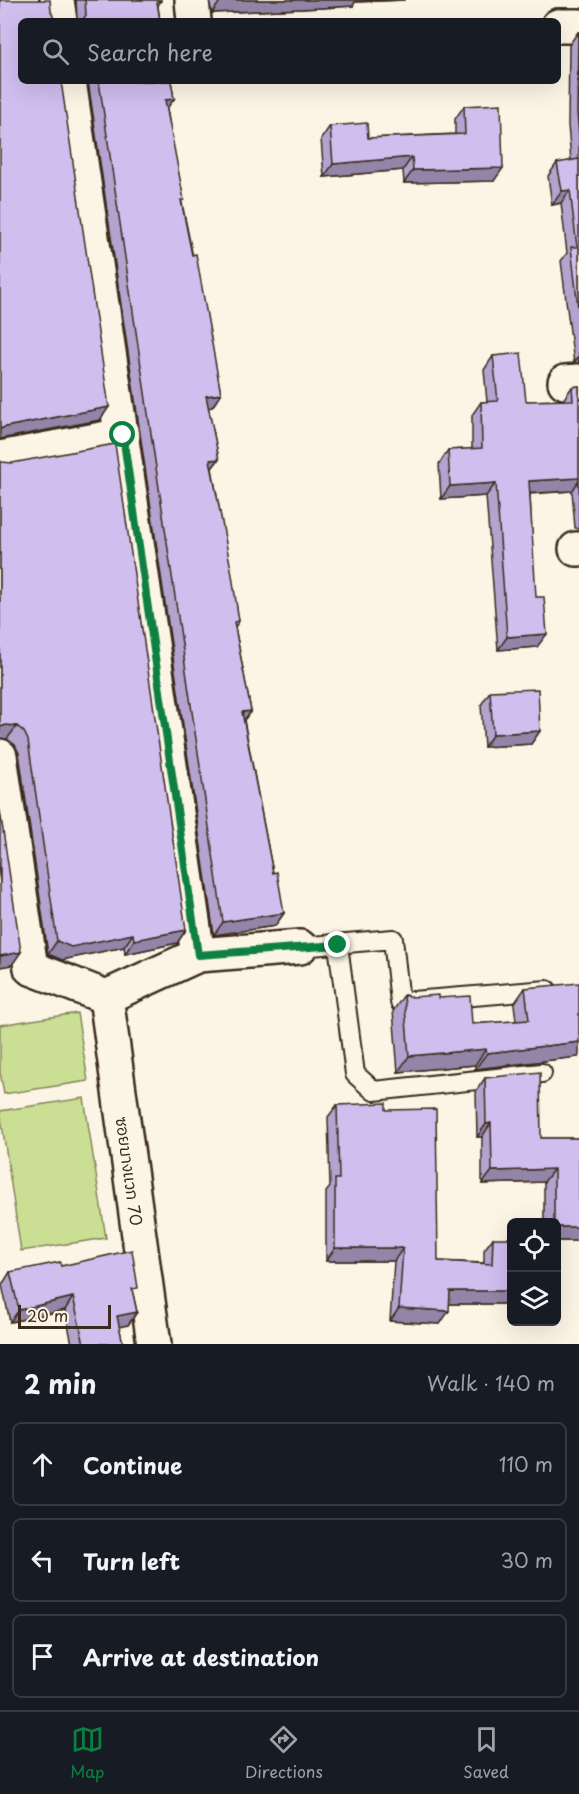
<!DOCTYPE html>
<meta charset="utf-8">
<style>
:root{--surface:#171b24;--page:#20242c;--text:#f1f3f6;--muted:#9ea1a6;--line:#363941;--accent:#0b8043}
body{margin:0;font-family:"Playpen Sans","Playpen Sans Thai",sans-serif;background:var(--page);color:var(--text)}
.controls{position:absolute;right:18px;bottom:18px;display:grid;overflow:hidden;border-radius:9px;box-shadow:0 6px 24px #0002}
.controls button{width:54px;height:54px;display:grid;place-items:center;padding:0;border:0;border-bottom:2px solid var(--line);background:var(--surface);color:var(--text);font:30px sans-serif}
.scale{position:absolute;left:18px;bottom:15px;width:93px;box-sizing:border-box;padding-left:6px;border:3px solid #3b2a1e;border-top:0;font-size:16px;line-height:21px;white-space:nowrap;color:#3b2a1e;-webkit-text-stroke:4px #fcf5e5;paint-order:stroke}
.stop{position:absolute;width:18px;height:18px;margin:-14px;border:4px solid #0b8043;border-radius:50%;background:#fff}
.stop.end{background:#0b8043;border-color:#fff;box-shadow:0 2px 6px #0008}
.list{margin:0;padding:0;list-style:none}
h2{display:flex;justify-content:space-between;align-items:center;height:78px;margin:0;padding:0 24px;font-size:26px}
h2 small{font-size:20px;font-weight:400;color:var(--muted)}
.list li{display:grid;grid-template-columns:39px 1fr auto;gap:18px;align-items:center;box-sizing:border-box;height:84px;margin:0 12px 12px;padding:0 12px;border:2px solid var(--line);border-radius:9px}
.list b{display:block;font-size:22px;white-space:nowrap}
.list em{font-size:20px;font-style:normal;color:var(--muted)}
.icon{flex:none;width:33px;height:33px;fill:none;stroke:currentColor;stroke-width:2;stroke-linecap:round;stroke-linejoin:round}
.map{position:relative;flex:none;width:579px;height:1344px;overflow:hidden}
.search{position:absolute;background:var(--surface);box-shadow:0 6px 24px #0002;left:18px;right:18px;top:18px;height:66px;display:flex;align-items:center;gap:15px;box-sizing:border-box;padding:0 21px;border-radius:9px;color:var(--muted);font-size:22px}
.sheet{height:366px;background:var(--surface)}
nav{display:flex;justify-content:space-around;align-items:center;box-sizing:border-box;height:84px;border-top:2px solid var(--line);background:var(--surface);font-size:16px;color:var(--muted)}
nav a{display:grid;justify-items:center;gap:3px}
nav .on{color:var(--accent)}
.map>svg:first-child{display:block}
.pitch{fill:#cadf94;stroke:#828459;stroke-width:1.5}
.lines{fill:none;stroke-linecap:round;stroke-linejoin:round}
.lane-casing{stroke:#3b2a1e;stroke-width:22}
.street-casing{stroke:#3b2a1e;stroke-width:38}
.lane{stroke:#fcf5e5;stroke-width:18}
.street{stroke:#fcf5e5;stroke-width:33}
.wall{fill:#b3a3ce;stroke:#3b2a1e;stroke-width:1.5}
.shaded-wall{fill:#9285a7;stroke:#3b2a1e;stroke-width:1.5}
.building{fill:#d0beef;stroke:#3b2a1e;stroke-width:1.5}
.route{stroke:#0b8043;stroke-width:8}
.labels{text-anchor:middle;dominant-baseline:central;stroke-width:6;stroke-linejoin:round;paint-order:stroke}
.street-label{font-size:16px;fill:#3b2a1e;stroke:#fcf5e5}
</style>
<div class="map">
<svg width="579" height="1344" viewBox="0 0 579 1344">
<rect width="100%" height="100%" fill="#fcf5e5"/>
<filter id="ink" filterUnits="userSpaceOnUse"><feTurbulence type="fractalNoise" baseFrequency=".0167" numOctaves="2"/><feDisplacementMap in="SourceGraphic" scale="12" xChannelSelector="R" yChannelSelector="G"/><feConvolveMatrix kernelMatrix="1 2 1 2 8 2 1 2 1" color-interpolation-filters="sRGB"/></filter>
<g filter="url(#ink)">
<g class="pitch">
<polygon points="77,1013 88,1081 4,1094 0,1072 0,1025"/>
<polygon points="84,1098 106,1238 21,1251 0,1111"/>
</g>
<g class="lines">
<defs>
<g id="lane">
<polyline points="338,945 355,1074 374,1091 542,1073"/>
<polyline points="300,947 393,939 400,1002 547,990"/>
</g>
<g id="street">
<polyline points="57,0 60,21"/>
<polyline points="192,0 194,21"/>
<polyline points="558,26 579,26"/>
<polyline points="565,382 579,381"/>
<polyline points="0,458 123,435"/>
<polyline points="576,549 579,549"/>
<polyline points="0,756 31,968 106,997 198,955 69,81"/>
<polyline points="198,955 300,947"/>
<polyline points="106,997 154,1344"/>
</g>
</defs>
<use href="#lane" class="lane-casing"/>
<use href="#street" class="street-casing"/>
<use href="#lane" class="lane"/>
<use href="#street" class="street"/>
</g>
<g class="wall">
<polygon points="76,0 161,0 158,6 160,21 77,21"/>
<polygon points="209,0 405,0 355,2 353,6 321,8 212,13"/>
<polygon points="578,32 579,32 579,363 574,363 561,261 567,253 561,203 552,205 548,176 557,163 571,161 568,125 569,45"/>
<polygon points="88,81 171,81 174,99 167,108 182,203 221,394 212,407 208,407 219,459 212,468 239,621 235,627 251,711 244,720 273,873 284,913 275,926 214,935"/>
<polygon points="464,106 494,181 404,183 403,170 324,177 321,139 330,126 368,138 455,134 455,119"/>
<polygon points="493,356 526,401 563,400 572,387 579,386 579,529 575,528 572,491 530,494 537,647 498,650 486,496 441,499 439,464 448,450 472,449 472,415 481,402 487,402 484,370"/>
<polygon points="0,461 186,930 177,943 125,954 124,947 62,960 48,954 19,753 15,745 7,739 0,738"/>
<polygon points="490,691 540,731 531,744 484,747 481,705"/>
<polygon points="525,988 578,1057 475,1069 475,1065 398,1072 393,1011 404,995 412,997 438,998 472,1024 516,1021 514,1004"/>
<polygon points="485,1078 541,1138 579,1138 579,1241 556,1241 556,1222 544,1222 544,1182 482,1184 482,1137 477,1137 476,1091"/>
<polygon points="337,1105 386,1110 438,1261 484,1263 484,1250 493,1238 512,1304 449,1304 440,1324 390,1321 394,1261 326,1261 326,1192 330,1187 328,1117"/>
<polygon points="61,1266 133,1294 137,1312 128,1325 119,1326 123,1344 72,1344 65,1310 10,1322 2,1285 10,1272"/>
</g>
<g class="shaded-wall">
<polygon points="221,0 405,0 355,2 353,6 321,8 212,13"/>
<polygon points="174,99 164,112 165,100"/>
<polygon points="412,157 403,170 324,177 333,164"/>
<polygon points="503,168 494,181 404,183 413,170"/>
<polygon points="570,190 561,203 552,205 562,191"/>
<polygon points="579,355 579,363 574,363"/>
<polygon points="221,394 212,407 197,410 206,396"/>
<polygon points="109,407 100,420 0,439 0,429 5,427"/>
<polygon points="219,459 209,472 210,460"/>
<polygon points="579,478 579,481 572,491 520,494 529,481"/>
<polygon points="496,483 486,496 441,499 450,486"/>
<polygon points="547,634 537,647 498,650 507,637"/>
<polygon points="251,711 241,724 242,712"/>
<polygon points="6,725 17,726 7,739 0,738 0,727"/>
<polygon points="540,731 531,744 484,747 493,734"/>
<polygon points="284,913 275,926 214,935 223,922"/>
<polygon points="186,930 177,943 125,954 134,940"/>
<polygon points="133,934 124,947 62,960 48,954 57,941"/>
<polygon points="21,952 12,965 0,967 0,956"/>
<polygon points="579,1042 579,1055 578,1057 475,1069 487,1053"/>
<polygon points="486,1049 475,1065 398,1072 409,1056"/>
<polygon points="491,1123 482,1137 477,1137 486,1124"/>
<polygon points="554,1169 544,1182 482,1184 492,1171"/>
<rect x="556" y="1227" width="23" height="14"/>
<polygon points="335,1248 403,1248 394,1261 326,1261"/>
<polygon points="450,1291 512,1291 512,1304 441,1304"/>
<polygon points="73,1297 65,1310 10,1322 19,1310"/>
<polygon points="399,1308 449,1311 440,1324 390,1321"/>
<polygon points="137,1312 128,1325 109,1329 117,1316"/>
</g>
<g class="building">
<polygon points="0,0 50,0 51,11 54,19 57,21 21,21 21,81 61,81 109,407 5,427 0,429"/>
<polygon points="85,0 161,0 161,1 157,2 160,21 82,21 86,15"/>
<polygon points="578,32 579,32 579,136 577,112"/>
<polygon points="99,81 171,81 174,99 165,100 184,200 181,200 192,255 196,254 221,394 206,396 219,459 210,460 231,569 239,621 234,622 251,711 242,712 273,873 277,872 284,913 223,922"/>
<polygon points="501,104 503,168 413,170 412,157 333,164 330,126 367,123 368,138 465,134 464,106"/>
<polygon points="579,159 579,316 571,247 577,247 570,190 562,191 557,163"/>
<polygon points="521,353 526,401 573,400 572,387 579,386 579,478 529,481 536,597 544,597 547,634 507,637 496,483 450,486 448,450 482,448 481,402 498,401 493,356"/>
<polygon points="115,444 186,930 134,940 133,934 71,947 57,941 28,740 24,732 17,726 6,725 0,727 0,461 2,462 12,463"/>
<polygon points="538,689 540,731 493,734 490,691"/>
<polygon points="0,810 21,952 0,956"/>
<polygon points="579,983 579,1042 487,1053 486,1049 409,1056 404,995 412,997 438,995 438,998 470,996 472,1024 529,1020 525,988"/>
<polygon points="540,1072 541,1138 579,1138 579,1227 556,1227 556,1222 554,1222 554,1169 492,1171 491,1123 486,1124 485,1078"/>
<polygon points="386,1103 386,1110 436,1109 438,1261 492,1264 493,1238 512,1238 512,1291 450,1291 449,1311 399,1308 403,1248 335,1248 335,1179 339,1179 337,1105"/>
<polygon points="132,1250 138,1288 132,1289 137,1312 117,1316 123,1344 84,1344 73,1297 19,1310 10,1272 60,1262 61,1266"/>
</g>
</g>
<g class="lines" filter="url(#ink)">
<polyline class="route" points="123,435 198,955 338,945"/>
</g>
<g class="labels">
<g class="street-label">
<text transform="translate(130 1171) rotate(82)">ซอยบางแวก 70</text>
</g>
</g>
</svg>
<div class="controls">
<button><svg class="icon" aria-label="locate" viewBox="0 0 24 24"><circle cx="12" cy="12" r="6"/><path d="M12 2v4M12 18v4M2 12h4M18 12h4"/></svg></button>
<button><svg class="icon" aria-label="layers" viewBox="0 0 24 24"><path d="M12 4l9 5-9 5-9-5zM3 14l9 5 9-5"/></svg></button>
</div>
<div class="scale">20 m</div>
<div class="stop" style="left:123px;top:435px"></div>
<div class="stop end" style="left:338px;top:945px"></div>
<div class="search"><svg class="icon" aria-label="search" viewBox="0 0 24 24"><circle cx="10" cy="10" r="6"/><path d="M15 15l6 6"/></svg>Search here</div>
</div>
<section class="sheet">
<h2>2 min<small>Walk · 140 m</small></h2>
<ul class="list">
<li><svg class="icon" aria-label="ahead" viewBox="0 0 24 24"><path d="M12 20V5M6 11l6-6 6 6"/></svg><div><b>Continue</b></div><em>110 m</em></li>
<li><svg class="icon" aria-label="left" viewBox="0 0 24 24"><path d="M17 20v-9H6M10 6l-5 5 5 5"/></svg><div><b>Turn left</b></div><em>30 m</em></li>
<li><svg class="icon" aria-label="arrive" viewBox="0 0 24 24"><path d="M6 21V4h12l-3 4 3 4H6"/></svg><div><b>Arrive at destination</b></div></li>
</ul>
</section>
<nav>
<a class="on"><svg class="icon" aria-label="map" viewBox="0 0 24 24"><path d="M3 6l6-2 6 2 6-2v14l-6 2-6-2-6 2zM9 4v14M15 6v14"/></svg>Map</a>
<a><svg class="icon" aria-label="directions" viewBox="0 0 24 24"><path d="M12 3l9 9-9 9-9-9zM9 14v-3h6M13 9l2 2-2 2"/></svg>Directions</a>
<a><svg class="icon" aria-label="saved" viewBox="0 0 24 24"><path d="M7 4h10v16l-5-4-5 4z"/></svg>Saved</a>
</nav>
